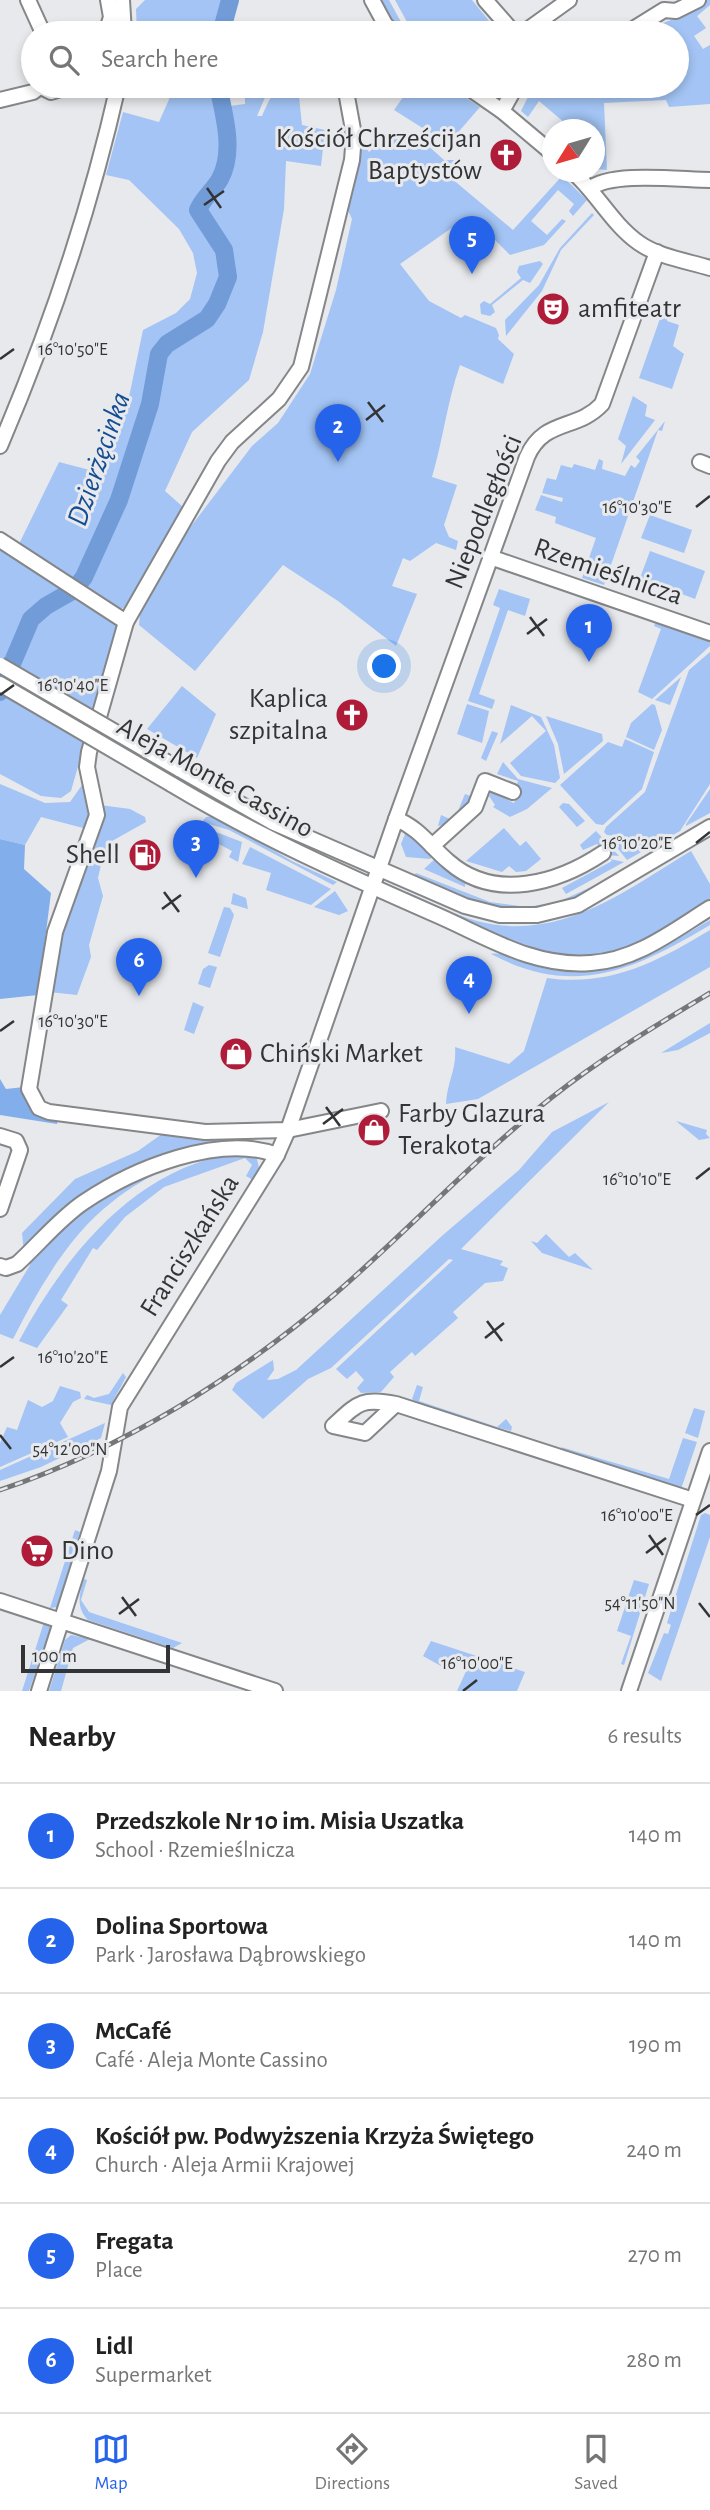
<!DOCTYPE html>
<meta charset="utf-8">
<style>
:root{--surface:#fff;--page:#f6f6f6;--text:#222;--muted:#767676;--line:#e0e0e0;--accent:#2563eb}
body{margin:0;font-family:"Alegreya Sans",sans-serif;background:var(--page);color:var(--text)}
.compass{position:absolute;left:542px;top:119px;width:63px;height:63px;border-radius:50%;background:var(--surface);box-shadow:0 4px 10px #0003;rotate:233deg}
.scale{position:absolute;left:21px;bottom:18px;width:149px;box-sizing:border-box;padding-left:7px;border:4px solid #333435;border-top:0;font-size:19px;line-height:24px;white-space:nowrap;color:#333435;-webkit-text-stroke:5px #e7e9ec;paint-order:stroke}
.you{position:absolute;left:385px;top:667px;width:24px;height:24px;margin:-18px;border:5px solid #fff;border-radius:50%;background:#1a73e8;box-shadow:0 0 0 10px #1a73e833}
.badge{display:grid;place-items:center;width:46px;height:46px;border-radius:50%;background:var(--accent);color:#fff;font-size:23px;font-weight:700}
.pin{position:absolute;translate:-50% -58px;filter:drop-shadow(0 2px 4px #0008)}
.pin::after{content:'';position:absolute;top:37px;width:24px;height:21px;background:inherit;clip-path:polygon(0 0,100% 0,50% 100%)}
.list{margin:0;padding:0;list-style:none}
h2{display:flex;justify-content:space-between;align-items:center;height:91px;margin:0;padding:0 28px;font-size:30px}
h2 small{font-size:23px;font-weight:400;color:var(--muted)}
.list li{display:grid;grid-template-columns:46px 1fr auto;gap:21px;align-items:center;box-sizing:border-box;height:105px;padding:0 28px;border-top:2px solid var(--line)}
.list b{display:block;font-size:26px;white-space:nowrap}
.list p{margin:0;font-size:23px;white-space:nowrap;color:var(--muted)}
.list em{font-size:23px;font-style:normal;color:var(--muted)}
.icon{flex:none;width:38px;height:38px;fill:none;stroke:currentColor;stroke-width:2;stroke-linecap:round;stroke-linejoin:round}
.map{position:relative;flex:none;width:710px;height:1691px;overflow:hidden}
.search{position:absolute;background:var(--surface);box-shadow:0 4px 10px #0003;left:21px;right:21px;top:21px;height:77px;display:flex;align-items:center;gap:18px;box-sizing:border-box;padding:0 24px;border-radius:38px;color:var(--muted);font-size:26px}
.sheet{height:721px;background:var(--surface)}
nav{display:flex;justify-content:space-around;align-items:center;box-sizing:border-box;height:98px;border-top:2px solid var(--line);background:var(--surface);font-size:19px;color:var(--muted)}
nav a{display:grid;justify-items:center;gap:4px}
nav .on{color:var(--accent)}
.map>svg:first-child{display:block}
.green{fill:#a3c4f4}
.forest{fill:#82aeec}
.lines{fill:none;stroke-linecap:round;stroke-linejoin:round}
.river{stroke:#719cd8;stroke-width:18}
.minor-casing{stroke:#848688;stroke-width:18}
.minor{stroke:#fff;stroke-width:14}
.rail-casing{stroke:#747677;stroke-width:5}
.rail{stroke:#e7e9ec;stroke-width:2.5;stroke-dasharray:8;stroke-linecap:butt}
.minor-bridge-casing{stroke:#848688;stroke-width:18;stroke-linecap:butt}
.minor-bridge{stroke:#fff;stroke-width:14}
.ticks{fill:none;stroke:#333435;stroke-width:2.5}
.labels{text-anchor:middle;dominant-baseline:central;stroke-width:6;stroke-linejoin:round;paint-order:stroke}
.poi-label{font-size:28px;fill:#333435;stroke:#e7e9ec;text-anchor:start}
.street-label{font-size:28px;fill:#333435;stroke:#e7e9ec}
.water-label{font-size:30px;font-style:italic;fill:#154d95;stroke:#e7e9ec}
.ticks-label{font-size:18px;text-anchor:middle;fill:#333435;stroke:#e7e9ec;stroke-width:6;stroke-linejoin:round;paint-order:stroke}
</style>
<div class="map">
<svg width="710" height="1691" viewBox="0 0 710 1691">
<rect width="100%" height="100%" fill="#e7e9ec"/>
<g class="green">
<polygon points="145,0 230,0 222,33 137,33 136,9"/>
<polygon points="382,0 389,0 407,33 391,19"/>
<polygon points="395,0 472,0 499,33 439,33 423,22 412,31"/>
<polygon points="706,0 710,0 710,5 697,16 706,28 694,36 703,49 710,45 710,104 669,107 666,100 604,103 607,170 595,169 594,130 572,129 539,101 528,117 521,111 530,93 529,86 677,86 677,33 638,33 676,18"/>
<path d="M175,86H218L226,118H230L229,106L245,104V86H270L257,116H262C271,97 274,83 298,87L302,125L325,130L321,166L286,161L284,209L263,332L249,380L192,432L165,491L183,507L125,607L121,609L19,544L59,462L101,473L129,397L143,330L176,313L190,299L197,273L193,253L179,229L129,180L106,175L123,112L159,122Z"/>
<polygon points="411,86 448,86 480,107 448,144 394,110"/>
<path d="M414,133L444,160H455L460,163L451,178L513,230L562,176L587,200L573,216L569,211L574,204L558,190L531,221L547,235L562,219L566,221L544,245L510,255L480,225H456L400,264L429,301L461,318L465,315L496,328L499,335L498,339L514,354L503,384L460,365C447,402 443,440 432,477L457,485L444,525L449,537L458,541L456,550L436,543L410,561L403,558L392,586L417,594L396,646L338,601L283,565L195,671L139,625L140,611L189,529L252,446L278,423L310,374L336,290L352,219L346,206L359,150L365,146L369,152L379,144L380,138L389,134L393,137Z"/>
<polygon points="592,213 594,215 561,250 542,291 506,336 505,320 539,285 560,248"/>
<polygon points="540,261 543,264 530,283 523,280 492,305 495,312 490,316 481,314 480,304 484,301 490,304 521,278 517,272 519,266"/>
<polygon points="662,313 669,315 667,321 679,325 673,346 684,354 672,389 639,378"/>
<polygon points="633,396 647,405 645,416 655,420 621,464 626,446 618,439"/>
<polygon points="665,421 662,431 658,430 604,585 582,578 596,538 555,523 556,517 535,510 541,495 562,502 563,498 542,493 547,478 556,480 561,465 572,468 574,464 595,470 599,459 603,461 602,469 625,476 631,465 635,468 640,461 636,457"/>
<polygon points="650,515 692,530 684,553 641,538"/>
<polygon points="0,548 118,627 71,791 61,798 41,796 0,774"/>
<polygon points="650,551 705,571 695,599 640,578"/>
<polygon points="499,589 530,599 525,616 508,610 479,694 495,700 492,709 468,701 500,608 493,605"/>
<polygon points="655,623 710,642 710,646 652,699 638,692 661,629 654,626"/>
<polygon points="710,652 710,784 680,831 662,841 607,835 604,832 606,827 645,792 689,670"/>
<polygon points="681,677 670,705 655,700"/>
<polygon points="182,686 216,714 197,758 147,729"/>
<polygon points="467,704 489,711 482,743 457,734"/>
<polygon points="652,704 655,705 662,730 654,750 626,737 631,723"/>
<polygon points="511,705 541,717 554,745 560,778 555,783 521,776 510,763 546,731 532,716 500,744"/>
<polygon points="546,716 602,734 603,741 564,774 558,744"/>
<polygon points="492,731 498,733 486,761 481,758"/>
<polygon points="625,739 654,752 642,789 603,825 596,824 560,785 608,742 622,747"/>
<polygon points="503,762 518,779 552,788 527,809 510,817 493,807 495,805 489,796 491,792 514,803 520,790 516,788 518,781 497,774"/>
<polygon points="0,784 45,803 70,802 82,785 90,787 93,816 87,829 41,817 25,845 0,839"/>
<polygon points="710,789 710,813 686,826 686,824"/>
<path d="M465,794L473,797C463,812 456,822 438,826L441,815L450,819L458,811Z"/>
<polygon points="563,803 569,804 585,821 577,827 559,807"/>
<polygon points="100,805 130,809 145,817 146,822 112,841 101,865 98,878 103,896 89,945 91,957 77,995 49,992 59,933"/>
<polygon points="215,816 292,861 337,882 333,885 229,830 202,822 206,817"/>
<polygon points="203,827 242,842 238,862 229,857 232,851 200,834"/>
<polygon points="504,828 520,846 526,841 541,859 526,871 516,872 509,866 502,872 466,861"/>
<polygon points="407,829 434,855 430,859 406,857 401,844"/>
<polygon points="596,831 619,856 607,855 597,844 583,850 580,845"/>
<polygon points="610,839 651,844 652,846 627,860"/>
<polygon points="250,847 331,889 311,905 266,890 271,873 242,864"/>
<path d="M691,851L710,884V902C683,918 655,938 625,948C549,974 474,925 406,895L407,892C430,902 453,914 477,921C559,943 625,891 691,851Z"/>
<polygon points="436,858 465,880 465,887 424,869"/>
<polygon points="610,859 624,862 566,894 562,888 612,861"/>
<path d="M416,873L490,902L527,907L558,902L616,876C534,927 496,913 412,877Z"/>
<polygon points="335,891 348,911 339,915 314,907"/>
<polygon points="233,893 246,898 248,909 231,904"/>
<polygon points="224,907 230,908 234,915 220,957 208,953"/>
<path d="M710,920V925C636,969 575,999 491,954C504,951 531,966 547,969C610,981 658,950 710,920Z"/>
<path d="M710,930V967L478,1099L446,1104C447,1081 457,1070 455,1047L509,1064L524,1051L547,978C610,987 657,962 710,930Z"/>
<polygon points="209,965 217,967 210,988 198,984 203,969"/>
<polygon points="193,1002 204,1007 194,1034 184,1030"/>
<polygon points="710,1023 710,1033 678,1050 661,1053"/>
<polygon points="609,1102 461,1249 503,1261 500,1265 508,1268 503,1281 485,1283 453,1312 458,1318 415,1356 412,1352 390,1372 394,1377 381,1392 361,1393 357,1388 364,1380 356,1371 347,1379 336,1369 453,1260 449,1259 331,1368 308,1379 263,1419 232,1390 236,1383 273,1360 274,1370 267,1380 278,1379 296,1370 443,1235 519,1170 552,1132"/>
<polygon points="676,1121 707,1130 706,1134 710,1138 699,1140"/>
<polygon points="162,1134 250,1136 250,1142 143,1164 24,1252 22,1233 75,1179 138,1151"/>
<path d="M237,1153L256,1155L259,1168L253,1180L246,1176L252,1165L245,1158L164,1187L125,1217L97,1250L93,1248L61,1300L68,1305L37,1348L19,1341C66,1254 135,1168 237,1153Z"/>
<path d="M172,1164C152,1176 130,1187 112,1202C68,1236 38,1290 13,1339L0,1334V1315L30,1265L28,1261L63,1228L107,1194Z"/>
<polygon points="546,1234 569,1257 575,1253 593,1270 542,1253 531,1241 537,1243"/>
<polygon points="123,1373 126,1377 111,1405 84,1399 87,1395 94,1398 109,1394"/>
<polygon points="417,1385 423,1387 419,1401 497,1427 506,1419 512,1427 511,1431 421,1406 412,1399"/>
<polygon points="60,1386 80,1392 81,1398 73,1402 60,1423 68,1437 0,1467 0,1443 7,1427 17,1430 28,1400 42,1407 53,1401"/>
<polygon points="694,1408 705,1411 698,1438 685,1433"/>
<polygon points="105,1423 101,1438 41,1467 0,1481 0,1470"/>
<polygon points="683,1438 697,1442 681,1489 564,1451 561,1447 669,1479"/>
<polygon points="705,1513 710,1515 710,1537 661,1681 648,1673 664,1633 668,1634 671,1625 667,1623 701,1515"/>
<polygon points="75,1530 80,1532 58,1607 50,1608"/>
<path d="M84,1579L87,1580L81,1600L89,1612L182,1643L173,1648L88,1620C76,1607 79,1595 84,1579Z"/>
<polygon points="634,1580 649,1584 624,1665 621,1664 631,1636 617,1631"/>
<polygon points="44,1622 50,1624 50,1629 29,1691 22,1691"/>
<polygon points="71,1635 90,1639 73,1648 61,1691 49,1691 65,1640"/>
<polygon points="431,1641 525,1672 517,1691 457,1691 468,1667 445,1657 441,1666 423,1656"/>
</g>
<g class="forest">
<polygon points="0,839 25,845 24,869 51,893 38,995 0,999"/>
<polygon points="0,1079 6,1089 24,1087 26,1102 58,1120 57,1124 0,1115"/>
</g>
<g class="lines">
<g class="river">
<polyline points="221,33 230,0"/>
<path d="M0,692L31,619L46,606L74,590L84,577L119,500L150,404L159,354L167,344L207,319L217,304L228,277L224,250L198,210C203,198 213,191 220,179C235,151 224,115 218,86"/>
</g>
<defs>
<g id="minor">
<polyline points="28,0 43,33"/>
<polyline points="122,0 124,33"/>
<polyline points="372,0 385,24 393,33"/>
<polyline points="485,0 514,33"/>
<polyline points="106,33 111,17 108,0"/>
<polyline points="523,33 569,0"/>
<polyline points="627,33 664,10 676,11 698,0"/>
<polyline points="345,86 354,135 352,160 301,367 279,399 232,442 218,461 126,622 89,752 87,767 97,815 55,932 29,1089 39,1108 49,1112 205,1132 288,1130 381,1111"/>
<polyline points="466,86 502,111 552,153"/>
<polyline points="41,87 51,92 70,86"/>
<polyline points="0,100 33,92 41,86"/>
<polyline points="502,111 516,86"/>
<path d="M573,172C597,193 612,224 639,243C659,257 687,261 710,268"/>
<path d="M590,189C610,171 682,180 710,180"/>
<path d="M0,446C50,329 90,210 118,86"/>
<polyline points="700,462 710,466"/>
<polyline points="0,540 126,622"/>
<polyline points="490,557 710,633"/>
<polyline points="179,769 272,822 465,906 500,915 537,915 578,905 710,827"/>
<path d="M171,784C256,835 341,873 432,913C484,935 532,968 591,963C637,960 673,931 710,908"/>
<path d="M396,819C419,828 430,846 449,862C495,902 558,883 603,853"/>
<polyline points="432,846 475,807 485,781 513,792"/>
<polyline points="0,1136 16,1141 20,1150 0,1209"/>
<path d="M0,1266L6,1268L17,1264C39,1244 60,1218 84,1202C133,1169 219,1133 277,1155"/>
<path d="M396,1404L365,1433L333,1426C359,1402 361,1398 396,1404L693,1500"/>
<polyline points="0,1601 275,1691"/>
<path d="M39,1691L109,1471L120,1407L277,1155L288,1130L396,819L527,457C544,418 577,431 602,404L657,252"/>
<polyline points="629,1691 710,1451"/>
</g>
</defs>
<use href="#minor" class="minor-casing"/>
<use href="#minor" class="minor"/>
<defs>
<path id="rail" d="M0,1490C122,1449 238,1377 336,1293C409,1230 475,1158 551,1098C601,1058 655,1026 710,993"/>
</defs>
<use href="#rail" class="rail-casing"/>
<use href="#rail" class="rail"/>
<defs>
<g id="minor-bridge">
<polyline points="0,665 179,769"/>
<polyline points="0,684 171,784"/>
</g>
</defs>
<use href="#minor-bridge" class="minor-bridge-casing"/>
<use href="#minor-bridge" class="minor-bridge"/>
</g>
<path class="ticks" d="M207,188L221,208M204,205L224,191M0,359L14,349M368,402L383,422M366,420L385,405M696,507L710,496M530,617L544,636M527,634L547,619M0,695L14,685M696,843L710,832M164,892L179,912M162,909L181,895M0,1031L14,1021M326,1107L340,1126M323,1124L343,1109M696,1179L710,1168M487,1321L502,1341M485,1338L504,1323M0,1367L14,1357M0,1435L11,1449M696,1515L710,1505M649,1535L663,1555M646,1553L666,1538M122,1597L136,1616M699,1603L710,1617M119,1614L139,1599M463,1691L477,1680"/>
<defs>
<symbol id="church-disc" viewBox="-11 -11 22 22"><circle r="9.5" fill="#af1c39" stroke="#e7e9ec"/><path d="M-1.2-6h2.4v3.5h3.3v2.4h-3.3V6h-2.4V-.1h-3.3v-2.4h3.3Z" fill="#fff"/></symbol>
<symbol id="theatre-disc" viewBox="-11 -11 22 22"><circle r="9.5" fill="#af1c39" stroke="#e7e9ec"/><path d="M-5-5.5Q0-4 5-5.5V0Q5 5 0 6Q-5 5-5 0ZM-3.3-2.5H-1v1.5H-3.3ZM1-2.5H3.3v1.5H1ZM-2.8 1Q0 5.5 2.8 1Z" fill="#fff"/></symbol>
<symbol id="fuel-disc" viewBox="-11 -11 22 22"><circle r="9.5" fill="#af1c39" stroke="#e7e9ec"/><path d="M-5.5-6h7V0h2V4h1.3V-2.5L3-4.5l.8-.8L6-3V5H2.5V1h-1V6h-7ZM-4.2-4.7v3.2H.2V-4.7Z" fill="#fff"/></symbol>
<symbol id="shop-disc" viewBox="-11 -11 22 22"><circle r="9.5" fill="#af1c39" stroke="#e7e9ec"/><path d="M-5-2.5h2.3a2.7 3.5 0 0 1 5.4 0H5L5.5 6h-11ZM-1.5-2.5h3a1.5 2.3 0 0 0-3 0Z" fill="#fff"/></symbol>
<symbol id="supermarket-disc" viewBox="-11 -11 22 22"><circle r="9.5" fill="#af1c39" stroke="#e7e9ec"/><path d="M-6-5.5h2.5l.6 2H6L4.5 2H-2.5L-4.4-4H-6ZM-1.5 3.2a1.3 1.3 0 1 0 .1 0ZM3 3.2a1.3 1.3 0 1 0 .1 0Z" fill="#fff"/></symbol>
</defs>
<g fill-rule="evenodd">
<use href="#church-disc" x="487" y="136" width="38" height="38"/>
<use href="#theatre-disc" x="534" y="290" width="38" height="38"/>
<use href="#church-disc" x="333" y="696" width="38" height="38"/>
<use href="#fuel-disc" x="126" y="836" width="38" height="38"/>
<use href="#shop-disc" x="217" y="1035" width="38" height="38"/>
<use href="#shop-disc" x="355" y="1111" width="38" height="38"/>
<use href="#supermarket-disc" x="18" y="1532" width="38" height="38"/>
</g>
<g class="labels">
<g class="poi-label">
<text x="482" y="139" text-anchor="end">Kościół Chrześcijan<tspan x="482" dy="32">Baptystów</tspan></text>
<text x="578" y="309">amfiteatr</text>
<text x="328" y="699" text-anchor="end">Kaplica<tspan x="328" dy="32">szpitalna</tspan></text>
<text x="120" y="855" text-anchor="end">Shell</text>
<text x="260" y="1054">Chiński Market</text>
<text x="398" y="1114">Farby Glazura<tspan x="398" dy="32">Terakota</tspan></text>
<text x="61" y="1551">Dino</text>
</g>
<g class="street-label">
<text transform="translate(484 512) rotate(-68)">Niepodległości</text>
<text transform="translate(608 572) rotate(19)">Rzemieślnicza</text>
<text transform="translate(215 778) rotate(29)">Aleja Monte Cassino</text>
<text transform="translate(190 1246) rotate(-58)">Franciszkańska</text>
</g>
<g class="water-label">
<text transform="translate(99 459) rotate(-71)">Dzierżęcinka</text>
</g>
</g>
<g class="ticks-label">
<text x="73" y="355">16°10'50"E</text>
<text x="637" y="513">16°10'30"E</text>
<text x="73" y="691">16°10'40"E</text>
<text x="637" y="849">16°10'20"E</text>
<text x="73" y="1027">16°10'30"E</text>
<text x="637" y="1185">16°10'10"E</text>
<text x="73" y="1363">16°10'20"E</text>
<text x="70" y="1455">54°12'00"N</text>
<text x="637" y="1521">16°10'00"E</text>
<text x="640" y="1609">54°11'50"N</text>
<text x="477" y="1669">16°10'00"E</text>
</g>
</svg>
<svg class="compass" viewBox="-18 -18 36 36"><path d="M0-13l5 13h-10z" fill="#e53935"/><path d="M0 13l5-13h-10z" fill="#767676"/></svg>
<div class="scale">100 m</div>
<div class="you"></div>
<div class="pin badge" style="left:589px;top:662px">1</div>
<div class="pin badge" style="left:338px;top:462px">2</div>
<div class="pin badge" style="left:196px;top:878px">3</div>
<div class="pin badge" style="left:469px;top:1014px">4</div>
<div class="pin badge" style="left:472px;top:274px">5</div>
<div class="pin badge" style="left:139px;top:996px">6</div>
<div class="search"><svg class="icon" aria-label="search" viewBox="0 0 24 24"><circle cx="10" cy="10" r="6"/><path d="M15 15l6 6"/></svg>Search here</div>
</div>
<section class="sheet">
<h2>Nearby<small>6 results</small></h2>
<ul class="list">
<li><span class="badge">1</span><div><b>Przedszkole Nr 10 im. Misia Uszatka</b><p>School · Rzemieślnicza</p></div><em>140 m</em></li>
<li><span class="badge">2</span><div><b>Dolina Sportowa</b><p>Park · Jarosława Dąbrowskiego</p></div><em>140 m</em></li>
<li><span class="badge">3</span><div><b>McCafé</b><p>Café · Aleja Monte Cassino</p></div><em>190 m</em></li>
<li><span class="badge">4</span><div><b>Kościół pw. Podwyższenia Krzyża Świętego</b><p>Church · Aleja Armii Krajowej</p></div><em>240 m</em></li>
<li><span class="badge">5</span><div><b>Fregata</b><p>Place</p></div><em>270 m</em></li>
<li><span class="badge">6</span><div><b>Lidl</b><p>Supermarket</p></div><em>280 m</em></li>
</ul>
</section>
<nav>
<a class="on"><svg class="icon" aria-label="map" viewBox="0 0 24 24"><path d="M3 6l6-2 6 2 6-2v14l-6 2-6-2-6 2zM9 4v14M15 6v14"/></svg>Map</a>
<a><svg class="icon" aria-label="directions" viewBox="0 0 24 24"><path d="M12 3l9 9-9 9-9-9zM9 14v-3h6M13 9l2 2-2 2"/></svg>Directions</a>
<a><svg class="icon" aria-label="saved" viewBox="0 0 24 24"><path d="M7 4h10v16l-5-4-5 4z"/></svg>Saved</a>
</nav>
